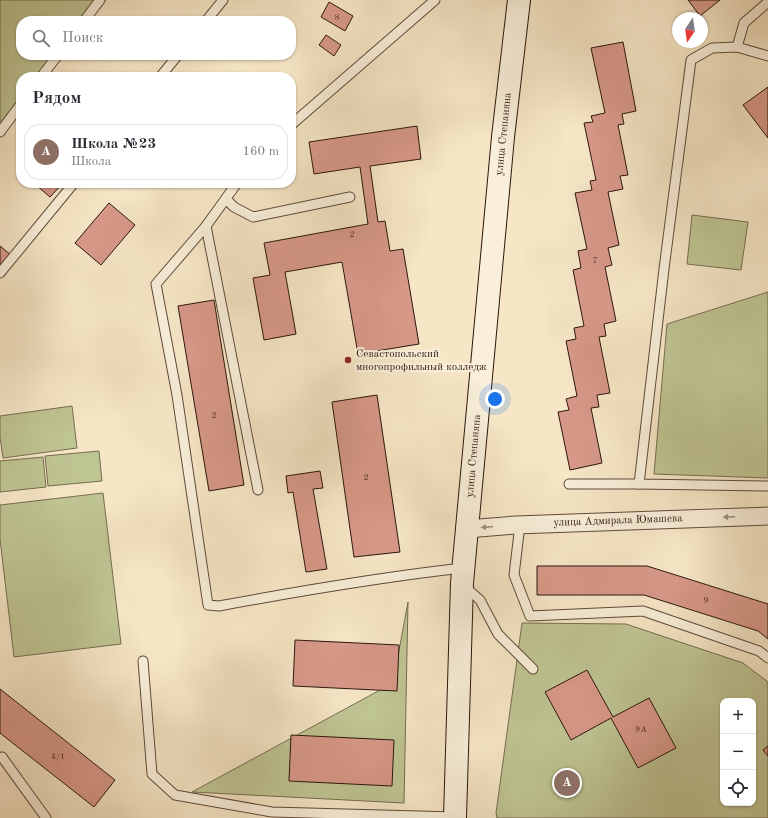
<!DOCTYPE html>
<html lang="ru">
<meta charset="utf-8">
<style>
:root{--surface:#fff;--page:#f2f2f3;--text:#2b2b33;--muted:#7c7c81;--line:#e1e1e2;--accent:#db2777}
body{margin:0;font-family:"Old Standard TT",serif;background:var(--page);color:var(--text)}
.controls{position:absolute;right:12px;bottom:12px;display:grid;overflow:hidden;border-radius:8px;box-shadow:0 1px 3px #0004}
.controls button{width:36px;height:36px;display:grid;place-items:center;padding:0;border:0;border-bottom:1px solid var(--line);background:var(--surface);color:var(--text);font:20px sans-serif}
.compass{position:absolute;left:672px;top:12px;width:36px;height:36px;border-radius:50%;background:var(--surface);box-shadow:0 1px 3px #0004;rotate:193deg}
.you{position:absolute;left:495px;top:399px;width:14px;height:14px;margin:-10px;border:3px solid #fff;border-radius:50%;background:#1a73e8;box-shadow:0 0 0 6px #1a73e833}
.badge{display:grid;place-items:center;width:26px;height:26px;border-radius:50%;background:var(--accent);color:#fff;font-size:13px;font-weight:700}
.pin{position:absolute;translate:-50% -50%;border:2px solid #fff;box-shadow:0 1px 4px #0006}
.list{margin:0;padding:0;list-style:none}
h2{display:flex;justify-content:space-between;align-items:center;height:52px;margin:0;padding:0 16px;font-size:17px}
h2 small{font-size:13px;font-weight:400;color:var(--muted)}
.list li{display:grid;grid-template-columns:26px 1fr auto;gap:12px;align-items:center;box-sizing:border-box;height:56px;margin:0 8px 8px;padding:0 8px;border:1px solid var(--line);border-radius:16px}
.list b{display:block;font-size:15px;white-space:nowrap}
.list p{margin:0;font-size:13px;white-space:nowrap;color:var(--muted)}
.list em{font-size:13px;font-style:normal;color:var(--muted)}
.icon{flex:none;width:22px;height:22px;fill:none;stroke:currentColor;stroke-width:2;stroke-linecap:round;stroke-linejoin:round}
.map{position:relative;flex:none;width:768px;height:818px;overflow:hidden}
.search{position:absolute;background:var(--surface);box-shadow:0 1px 3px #0004;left:16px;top:16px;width:280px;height:44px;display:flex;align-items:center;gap:10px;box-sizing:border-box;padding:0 14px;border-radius:16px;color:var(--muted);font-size:15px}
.panel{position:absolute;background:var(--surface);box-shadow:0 1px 3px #0004;left:16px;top:72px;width:280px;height:116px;border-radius:16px}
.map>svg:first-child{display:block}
.green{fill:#bfc493;stroke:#756d50;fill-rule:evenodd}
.building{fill:#d79888;stroke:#2b160c}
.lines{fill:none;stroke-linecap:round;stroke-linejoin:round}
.service-casing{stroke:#5e4a3a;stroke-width:11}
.minor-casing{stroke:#5e4a3a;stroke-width:19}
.secondary-casing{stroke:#2b160c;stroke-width:24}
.service{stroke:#f9efda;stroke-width:9}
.minor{stroke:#f9efda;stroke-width:17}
.secondary{stroke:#f9efda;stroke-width:22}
.oneway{fill:#9c8d7d}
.poi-dot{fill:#8f2418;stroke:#f9efda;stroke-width:1.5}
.labels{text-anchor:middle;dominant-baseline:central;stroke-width:4;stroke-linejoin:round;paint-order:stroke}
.number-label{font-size:9px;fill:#56362b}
.street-label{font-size:11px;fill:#2b160c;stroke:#f9efda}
.poi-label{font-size:11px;fill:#2b160c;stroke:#f9efda;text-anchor:start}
</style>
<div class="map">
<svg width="768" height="818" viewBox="0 0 768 818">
<rect width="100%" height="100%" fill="#f6e6c6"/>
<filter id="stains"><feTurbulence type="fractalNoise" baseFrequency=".005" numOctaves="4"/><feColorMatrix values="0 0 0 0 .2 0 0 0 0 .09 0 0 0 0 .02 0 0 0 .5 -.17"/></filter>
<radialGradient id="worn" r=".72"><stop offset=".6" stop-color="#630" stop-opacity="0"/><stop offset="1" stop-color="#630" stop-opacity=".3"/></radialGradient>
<g class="green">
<polygon points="0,0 106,0 88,21 21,21 21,55 59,55 41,77 21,77 21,101 0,126"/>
<polygon points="692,215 748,222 741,270 687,264"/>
<polygon points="768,292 768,478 654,474 667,324"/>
<polygon points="72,406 77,448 3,458 0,437 0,416"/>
<polygon points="99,451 102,481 48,486 45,456"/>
<polygon points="43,457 46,487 0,492 0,461"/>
<polygon points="103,493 121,644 14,657 0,539 0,505"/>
<polygon points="408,602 404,803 192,792 393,683"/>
<path d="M522,623L626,624L743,663L768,682V818H497L496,813ZM723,701H753V803H723Z"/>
</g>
<g class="building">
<polygon points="688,0 720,0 700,16"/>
<polygon points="329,2 353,16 345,31 321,17"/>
<polygon points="326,35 341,45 334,56 319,45"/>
<polygon points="623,42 636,111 622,114 624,124 618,125 628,175 620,176 623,189 608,192 619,245 608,248 612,265 605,267 616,321 604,324 606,336 599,337 610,393 597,395 599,407 591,408 602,463 570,470 558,412 569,410 566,399 577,396 566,341 576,339 574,328 584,326 573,270 581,268 578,251 587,249 575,193 592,190 590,181 596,180 584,123 593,122 591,116 605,113 591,48"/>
<polygon points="768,87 768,138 743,105"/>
<polygon points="417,126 421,159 370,166 378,222 385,221 390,251 403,249 419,344 358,354 342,262 285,272 296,334 264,340 253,278 270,275 264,243 368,224 360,167 314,174 309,142"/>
<polygon points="37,183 63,183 50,197 36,185"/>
<polygon points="109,203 135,225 101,265 75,243"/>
<polygon points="0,246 11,255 0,269"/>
<polygon points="214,300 244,485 209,491 178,306"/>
<polygon points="377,395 400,552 354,557 332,402"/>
<polygon points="320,471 323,488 313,489 327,569 306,572 293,492 288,493 286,476"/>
<polygon points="537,566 647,566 768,604 768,639 758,631 644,595 537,595"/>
<polygon points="295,640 399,645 397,691 293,686"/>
<polygon points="587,670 613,717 649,698 676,748 638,768 611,718 571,740 545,692"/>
<polygon points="0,689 115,780 94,807 0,733"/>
<polygon points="291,735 394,740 392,786 289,781"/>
<polygon points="768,746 768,756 763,750"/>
</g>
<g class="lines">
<defs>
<g id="service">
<polyline points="84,21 100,0"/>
<polyline points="206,21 223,0"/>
<polyline points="737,47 744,23 768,2"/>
<polyline points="768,56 737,47 712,48 691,60 664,269 639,484 768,486"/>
<polyline points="41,77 58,55"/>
<polyline points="160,77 178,55"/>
<polyline points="291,125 435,0"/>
<polyline points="0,132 21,104"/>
<path d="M237,183L206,226L156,284L177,395L208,605L219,606C300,591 381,577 463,568"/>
<polyline points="226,199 234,207 253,217 350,197"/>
<polyline points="206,226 258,490"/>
<polyline points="0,273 74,183"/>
<polyline points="569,484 639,484"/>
<polyline points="516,525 519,533 514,575 530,616 643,611 759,651 768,658"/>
<polyline points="463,585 480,600 498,634 533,669"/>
<polyline points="143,661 152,774 175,795 272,812 455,817"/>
<polyline points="2,757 46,818"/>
</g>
<polyline id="minor" points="467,529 516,525 768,516"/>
<polyline id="secondary" points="455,818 462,583 503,137 519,0"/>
</defs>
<use href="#service" class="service-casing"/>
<use href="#minor" class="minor-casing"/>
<use href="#secondary" class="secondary-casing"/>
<use href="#service" class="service"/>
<use href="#minor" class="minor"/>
<use href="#secondary" class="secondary"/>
</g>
<defs><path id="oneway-solid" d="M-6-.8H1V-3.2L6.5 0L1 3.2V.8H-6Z"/></defs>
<g class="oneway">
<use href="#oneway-solid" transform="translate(729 517) rotate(178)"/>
<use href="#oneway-solid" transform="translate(487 527) rotate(175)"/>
</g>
<circle class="poi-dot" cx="348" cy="360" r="4"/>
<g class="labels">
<g class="number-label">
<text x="337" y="17">8</text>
<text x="352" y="234">2</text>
<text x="595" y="260">7</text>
<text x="214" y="415">2</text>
<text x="366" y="477">2</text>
<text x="706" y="600">9</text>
<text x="641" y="729">9А</text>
<text x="58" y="756">4/1</text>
</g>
<g class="street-label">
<text transform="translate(504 134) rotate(-84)">улица Степаняна</text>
<text transform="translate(474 456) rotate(-85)">улица Степаняна</text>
<text transform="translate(618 521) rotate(-2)">улица Адмирала Юмашева</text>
</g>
<g class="poi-label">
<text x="356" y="354">Севастопольский<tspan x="356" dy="13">многопрофильный колледж</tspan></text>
</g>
</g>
<rect width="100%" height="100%" filter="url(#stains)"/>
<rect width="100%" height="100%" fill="url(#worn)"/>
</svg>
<div class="controls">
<button>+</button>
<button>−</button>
<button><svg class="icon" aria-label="locate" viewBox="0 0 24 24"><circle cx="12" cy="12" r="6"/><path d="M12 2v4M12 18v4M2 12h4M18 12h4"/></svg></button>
</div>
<svg class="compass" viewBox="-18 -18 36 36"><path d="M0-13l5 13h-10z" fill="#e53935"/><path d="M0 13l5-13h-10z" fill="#7c7c81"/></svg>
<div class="you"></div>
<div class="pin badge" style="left:567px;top:783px;background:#8d6e63">A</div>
<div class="search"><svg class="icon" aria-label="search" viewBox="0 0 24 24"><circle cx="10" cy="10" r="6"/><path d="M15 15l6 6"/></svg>Поиск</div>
<section class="panel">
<h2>Рядом<small></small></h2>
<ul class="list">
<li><span class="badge" style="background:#8d6e63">A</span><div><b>Школа №23</b><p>Школа</p></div><em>160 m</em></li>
</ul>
</section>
</div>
